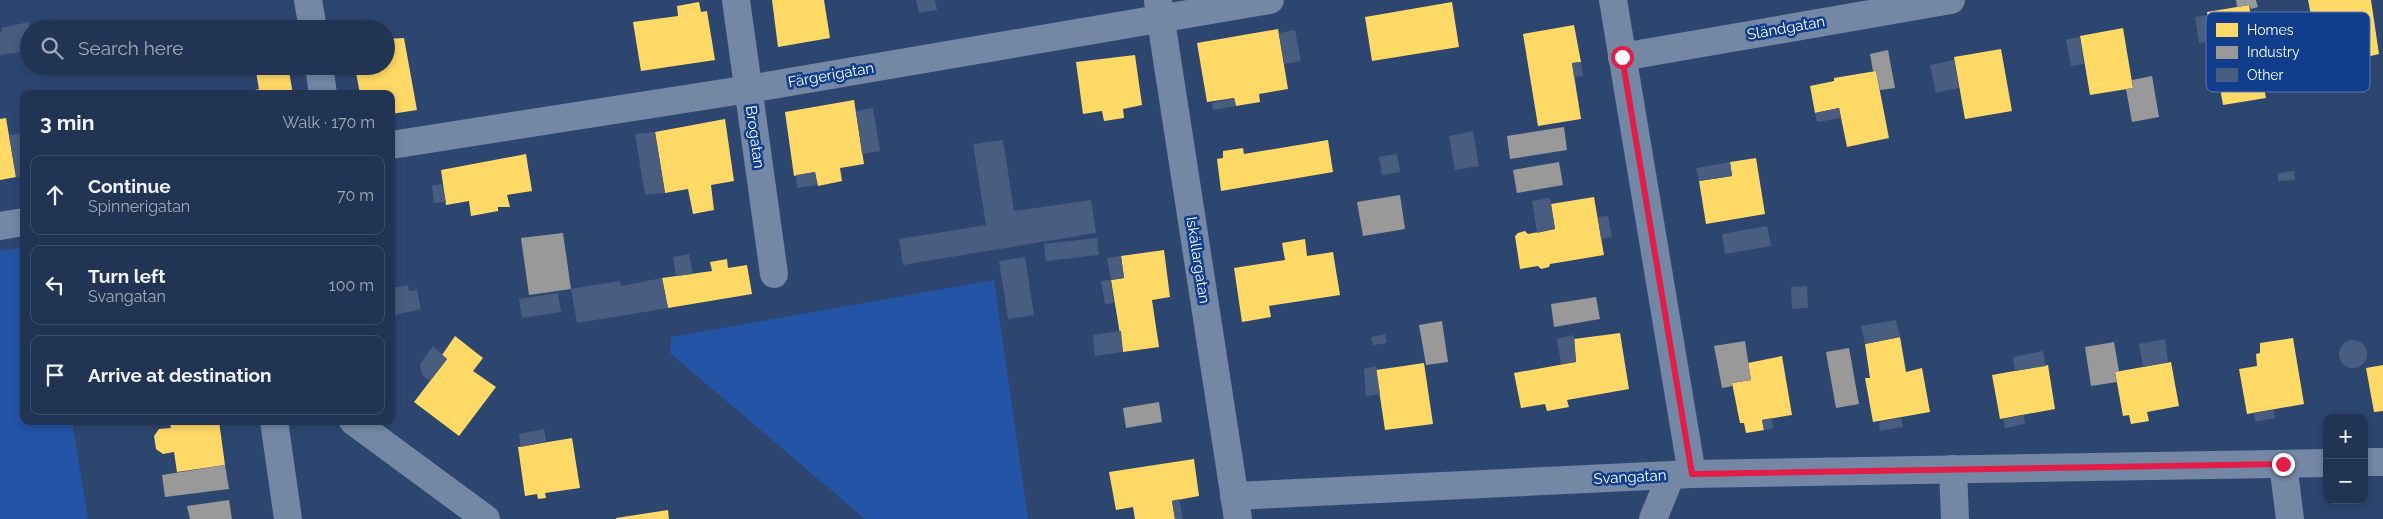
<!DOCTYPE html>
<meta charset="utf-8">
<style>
:root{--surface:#223454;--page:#2e3f5e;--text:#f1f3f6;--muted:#a2aab8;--line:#3f4f6b}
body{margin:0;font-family:Raleway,sans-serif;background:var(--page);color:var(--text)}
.controls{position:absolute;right:15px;bottom:15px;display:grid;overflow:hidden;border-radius:10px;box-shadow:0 2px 8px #0003}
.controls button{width:45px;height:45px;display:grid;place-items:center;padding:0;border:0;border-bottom:1px solid var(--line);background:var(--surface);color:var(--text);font:25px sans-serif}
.stop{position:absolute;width:15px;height:15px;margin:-11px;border:4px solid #e11d48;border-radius:50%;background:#fff}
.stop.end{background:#e11d48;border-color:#fff;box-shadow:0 1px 5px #0008}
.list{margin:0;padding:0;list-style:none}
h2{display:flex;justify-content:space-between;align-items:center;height:65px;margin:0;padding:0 20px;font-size:21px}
h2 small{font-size:16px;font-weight:400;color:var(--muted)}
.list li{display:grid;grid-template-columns:32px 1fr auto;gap:15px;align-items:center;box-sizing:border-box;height:80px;margin:0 10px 10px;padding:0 10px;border:1px solid var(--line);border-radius:10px}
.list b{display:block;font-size:19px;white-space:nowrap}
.list p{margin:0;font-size:16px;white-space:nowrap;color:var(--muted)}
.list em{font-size:16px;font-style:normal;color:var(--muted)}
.icon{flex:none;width:28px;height:28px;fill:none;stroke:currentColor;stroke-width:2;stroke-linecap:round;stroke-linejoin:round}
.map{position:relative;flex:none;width:2383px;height:519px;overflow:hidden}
.search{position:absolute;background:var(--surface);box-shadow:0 2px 8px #0003;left:20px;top:20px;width:375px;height:55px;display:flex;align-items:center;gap:12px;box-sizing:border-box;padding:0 18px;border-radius:28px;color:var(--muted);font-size:19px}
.panel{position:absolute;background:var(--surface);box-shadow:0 2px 8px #0003;left:20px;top:90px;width:375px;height:335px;border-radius:10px}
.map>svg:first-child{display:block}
.green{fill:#2354a5}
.homes{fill:#ffd966}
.industry{fill:#999}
.building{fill:#485d7f}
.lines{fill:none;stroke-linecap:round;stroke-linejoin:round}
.minor{stroke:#7487a5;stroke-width:28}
.route{stroke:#e11d48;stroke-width:6}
.labels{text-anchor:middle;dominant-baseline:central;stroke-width:5;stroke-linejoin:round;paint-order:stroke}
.street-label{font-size:15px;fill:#fff;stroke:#103e8d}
.key{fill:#103e8d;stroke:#5878af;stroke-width:1}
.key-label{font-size:14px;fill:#fff}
</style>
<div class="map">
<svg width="2383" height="519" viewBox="0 0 2383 519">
<rect width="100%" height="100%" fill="#2d4670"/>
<g class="green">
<polygon points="24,247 24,421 72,421 88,519 0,519 0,251"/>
<polygon points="994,280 1028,519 865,519 670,353 671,337"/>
</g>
<g class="homes">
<polygon points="772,0 824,0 830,38 778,47"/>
<polygon points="2308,0 2371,0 2379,54 2358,59 2357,50 2334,54 2328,23 2313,26"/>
<polygon points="699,2 701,12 707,11 715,60 641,71 633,22 678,16 677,6"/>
<polygon points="1452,2 1459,47 1372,61 1365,17"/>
<polygon points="2249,5 2266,98 2223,105 2207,12"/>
<polygon points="1574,25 1581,62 1572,63 1581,119 1538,126 1523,34"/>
<polygon points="2123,28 2133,88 2090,95 2080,36"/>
<polygon points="1278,29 1288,89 1259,94 1260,102 1236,106 1234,98 1207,102 1197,43"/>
<polygon points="404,38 417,110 391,114 391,94 360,94 355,67 386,66 386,39"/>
<polygon points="2001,49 2012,111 1965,119 1954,57"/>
<polygon points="1135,55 1142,105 1123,109 1124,118 1104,121 1102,111 1083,114 1076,62"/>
<polygon points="255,66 288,66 293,94 240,94 259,89"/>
<polygon points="1876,71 1889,138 1847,147 1839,108 1815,113 1810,86 1834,81 1834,78"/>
<polygon points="854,100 864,164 840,168 842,181 818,186 815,172 794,176 785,112"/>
<polygon points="6,118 16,177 0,180 0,119"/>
<polygon points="725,119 734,181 711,185 714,210 693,214 688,189 665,193 655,132"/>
<polygon points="1328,140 1333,172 1221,191 1217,159 1223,158 1223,151 1243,148 1244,154"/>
<polygon points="526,154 532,191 507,195 510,207 498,207 498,211 471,216 469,201 446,205 441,170"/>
<polygon points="1756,158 1765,214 1706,224 1699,181 1732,176 1730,162"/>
<polygon points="1594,197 1604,255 1550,264 1549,267 1541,269 1538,266 1520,269 1515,236 1518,233 1525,231 1528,234 1555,229 1551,204"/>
<polygon points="1305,239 1307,256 1333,252 1340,295 1269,306 1271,317 1242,322 1234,268 1285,260 1282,243"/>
<polygon points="1164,250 1170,297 1152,300 1159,347 1123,352 1111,280 1124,278 1121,256"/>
<polygon points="727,259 728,268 747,265 752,294 668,308 662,278 712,271 710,262"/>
<polygon points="1620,333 1629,389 1567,400 1569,407 1547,411 1545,404 1521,408 1514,373 1576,362 1574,339"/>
<polygon points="455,336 483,358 473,371 496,387 459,436 414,402 447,359 442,355"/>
<polygon points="1900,337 1906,372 1922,368 1930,412 1873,422 1865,378 1870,378 1865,344"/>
<polygon points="2293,338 2304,404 2247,414 2239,369 2257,366 2256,354 2260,353 2260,343"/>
<polygon points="1782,356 1792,415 1762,420 1764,430 1746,433 1744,423 1740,423 1732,383 1751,380 1748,363"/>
<polygon points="2171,362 2179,406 2147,412 2149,421 2131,424 2129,415 2123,416 2115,372"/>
<polygon points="1424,363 1433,424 1385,430 1376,370"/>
<polygon points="2048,365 2055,409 2000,419 1992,375"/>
<polygon points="2383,365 2383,411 2374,412 2366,368"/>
<polygon points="169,421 219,421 225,465 177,472 174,452 163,454 156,449 154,436 159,429 171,428"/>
<polygon points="572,438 580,488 545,493 546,498 538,499 537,494 525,496 518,447"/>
<polygon points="1194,459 1199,496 1172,501 1175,519 1135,519 1133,507 1116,510 1109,472"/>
<polygon points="668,510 669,519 616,519 616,518"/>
</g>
<g class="industry">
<polygon points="2236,0 2256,0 2258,7 2251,9 2249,5 2237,7"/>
<polygon points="1888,50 1895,88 1880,90 1876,71 1873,71 1870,54"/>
<polygon points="2152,76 2159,117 2132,122 2126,89 2133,88 2132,80"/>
<polygon points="1564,127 1567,150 1510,159 1507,136"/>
<polygon points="1559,162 1563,185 1517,193 1513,170"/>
<polygon points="1400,195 1405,229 1363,236 1357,202"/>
<polygon points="563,233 571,289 529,295 521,238"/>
<polygon points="1596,297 1600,319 1554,327 1551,304"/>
<polygon points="1442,321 1448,362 1426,365 1419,325"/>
<polygon points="1745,341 1751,380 1732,383 1733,386 1722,388 1714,346"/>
<polygon points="2114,342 2119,371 2115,372 2117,382 2091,386 2085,347"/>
<polygon points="1849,348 1859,404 1836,408 1826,352"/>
<polygon points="1159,402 1162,422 1126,428 1123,408"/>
<polygon points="225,465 229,489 165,497 162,475"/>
<polygon points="229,500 232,519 190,519 187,506"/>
</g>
<g class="building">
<polygon points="916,0 935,0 937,10 919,13"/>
<polygon points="2207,15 2212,41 2199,43 2195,17"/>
<polygon points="29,22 29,51 0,55 0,33 2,32 1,28"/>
<polygon points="102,23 103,29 95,29 94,24"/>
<polygon points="1295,30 1301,61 1284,64 1279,33"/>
<polygon points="2080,37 2084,64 2071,66 2066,39"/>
<polygon points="1954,60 1959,88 1936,93 1930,65"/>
<polygon points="1581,62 1583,76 1574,77 1572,63"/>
<polygon points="1234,98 1236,106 1213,110 1212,103"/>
<polygon points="873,108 880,151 862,154 856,111"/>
<polygon points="1839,108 1841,118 1817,122 1815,113"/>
<polygon points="1473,131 1479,166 1455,170 1449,136"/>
<polygon points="655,132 665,193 645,195 635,134"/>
<polygon points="24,133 24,176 16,177 9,135"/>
<polygon points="1003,140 1014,211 1091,200 1096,233 903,265 899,239 986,225 973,144"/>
<polygon points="1397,154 1400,172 1382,175 1379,157"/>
<polygon points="1730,162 1732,176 1699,181 1696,168"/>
<polygon points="2294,171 2295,180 2278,181 2278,173"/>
<polygon points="815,172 817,185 797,188 796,175"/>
<polygon points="442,184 446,202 434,203 432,186"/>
<polygon points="1550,198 1555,229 1537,233 1532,201"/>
<polygon points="1608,216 1612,237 1601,239 1598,217"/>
<polygon points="1767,226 1771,246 1725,254 1722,234"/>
<polygon points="1097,238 1099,255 1046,261 1044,244"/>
<polygon points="689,254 693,274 676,276 673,257"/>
<polygon points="1121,256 1124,278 1111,280 1114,303 1105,304 1101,281 1111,280 1107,258"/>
<polygon points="1025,257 1034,315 1008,319 999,261"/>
<polygon points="662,278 668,308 577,323 571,289 620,281 621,286"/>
<polygon points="408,285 409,291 417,290 421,309 391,316 391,288"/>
<polygon points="1807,286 1808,308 1792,309 1791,287"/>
<polygon points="558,293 561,312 522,318 519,299"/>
<polygon points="1896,320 1900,337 1865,344 1861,326"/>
<polygon points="1121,331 1123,352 1095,356 1093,335"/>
<polygon points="1385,334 1387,343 1373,345 1371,337"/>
<polygon points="1574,335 1576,362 1561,364 1557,339"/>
<polygon points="2165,339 2168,362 2143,367 2139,344"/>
<circle cx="2353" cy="354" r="14"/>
<polygon points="433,346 447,359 430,381 422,375 420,364"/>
<polygon points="2043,351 2046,366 2015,371 2013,357"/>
<polygon points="1376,366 1380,394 1366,396 1364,369"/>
<polygon points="2273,410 2275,418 2255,422 2254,413"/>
<polygon points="2024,415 2025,424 2005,428 2003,419"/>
<polygon points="1772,418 1773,428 1764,430 1762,420"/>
<polygon points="1901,418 1903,427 1880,431 1879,422"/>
<polygon points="544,429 546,442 521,447 519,434"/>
<polygon points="1179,499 1183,519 1175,519 1172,501"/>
</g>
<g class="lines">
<g class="minor">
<polyline points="308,0 313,29"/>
<polyline points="736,0 774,274"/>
<polyline points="1613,0 1692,474"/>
<polyline points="1158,1 1238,519"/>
<polyline points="1622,57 1951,0"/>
<polyline points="319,66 323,94"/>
<polyline points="391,145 749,89 1270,0"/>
<polyline points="0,226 24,222"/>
<polyline points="274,421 288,519"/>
<polyline points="353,421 486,519"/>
<polyline points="2364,462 2383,462"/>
<polyline points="2283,464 2290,519"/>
<polyline points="1953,469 1955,519"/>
<polyline points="1234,496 1692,474 2327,463"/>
<polyline points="1653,519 1671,475"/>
</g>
</g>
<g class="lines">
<polyline class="route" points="1622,57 1692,474 2283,464"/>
</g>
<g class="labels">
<g class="street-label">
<text transform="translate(1786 28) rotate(-10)">Sländgatan</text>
<text transform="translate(831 75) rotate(-10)">Färgerigatan</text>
<text transform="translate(755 137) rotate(82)">Brogatan</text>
<text transform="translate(1198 260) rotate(81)">Iskällargatan</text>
<text transform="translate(1630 477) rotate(-3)">Svangatan</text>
</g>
</g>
<rect x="2206" y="12" width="164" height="80" rx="8" class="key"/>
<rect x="2216" y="23" width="22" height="14" fill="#ffd966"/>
<rect x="2216" y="46" width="22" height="13" fill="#999"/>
<rect x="2216" y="68" width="22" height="14" fill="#485d7f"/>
<g class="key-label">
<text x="2247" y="35">Homes</text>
<text x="2247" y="57">Industry</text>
<text x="2247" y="80">Other</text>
</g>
</svg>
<div class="controls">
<button>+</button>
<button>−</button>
</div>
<div class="stop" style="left:1622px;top:57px"></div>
<div class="stop end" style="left:2283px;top:464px"></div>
<div class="search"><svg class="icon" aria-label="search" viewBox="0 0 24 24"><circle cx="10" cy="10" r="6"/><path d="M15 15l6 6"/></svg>Search here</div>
<section class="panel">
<h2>3 min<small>Walk · 170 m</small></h2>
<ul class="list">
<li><svg class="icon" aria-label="ahead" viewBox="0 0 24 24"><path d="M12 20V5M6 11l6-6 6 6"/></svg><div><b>Continue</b><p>Spinnerigatan</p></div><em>70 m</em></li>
<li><svg class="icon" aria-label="left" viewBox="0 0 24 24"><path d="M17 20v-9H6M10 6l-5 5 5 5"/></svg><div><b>Turn left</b><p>Svangatan</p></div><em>100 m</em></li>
<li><svg class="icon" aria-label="arrive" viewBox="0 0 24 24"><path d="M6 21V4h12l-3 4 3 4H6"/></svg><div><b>Arrive at destination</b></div></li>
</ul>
</section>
</div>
